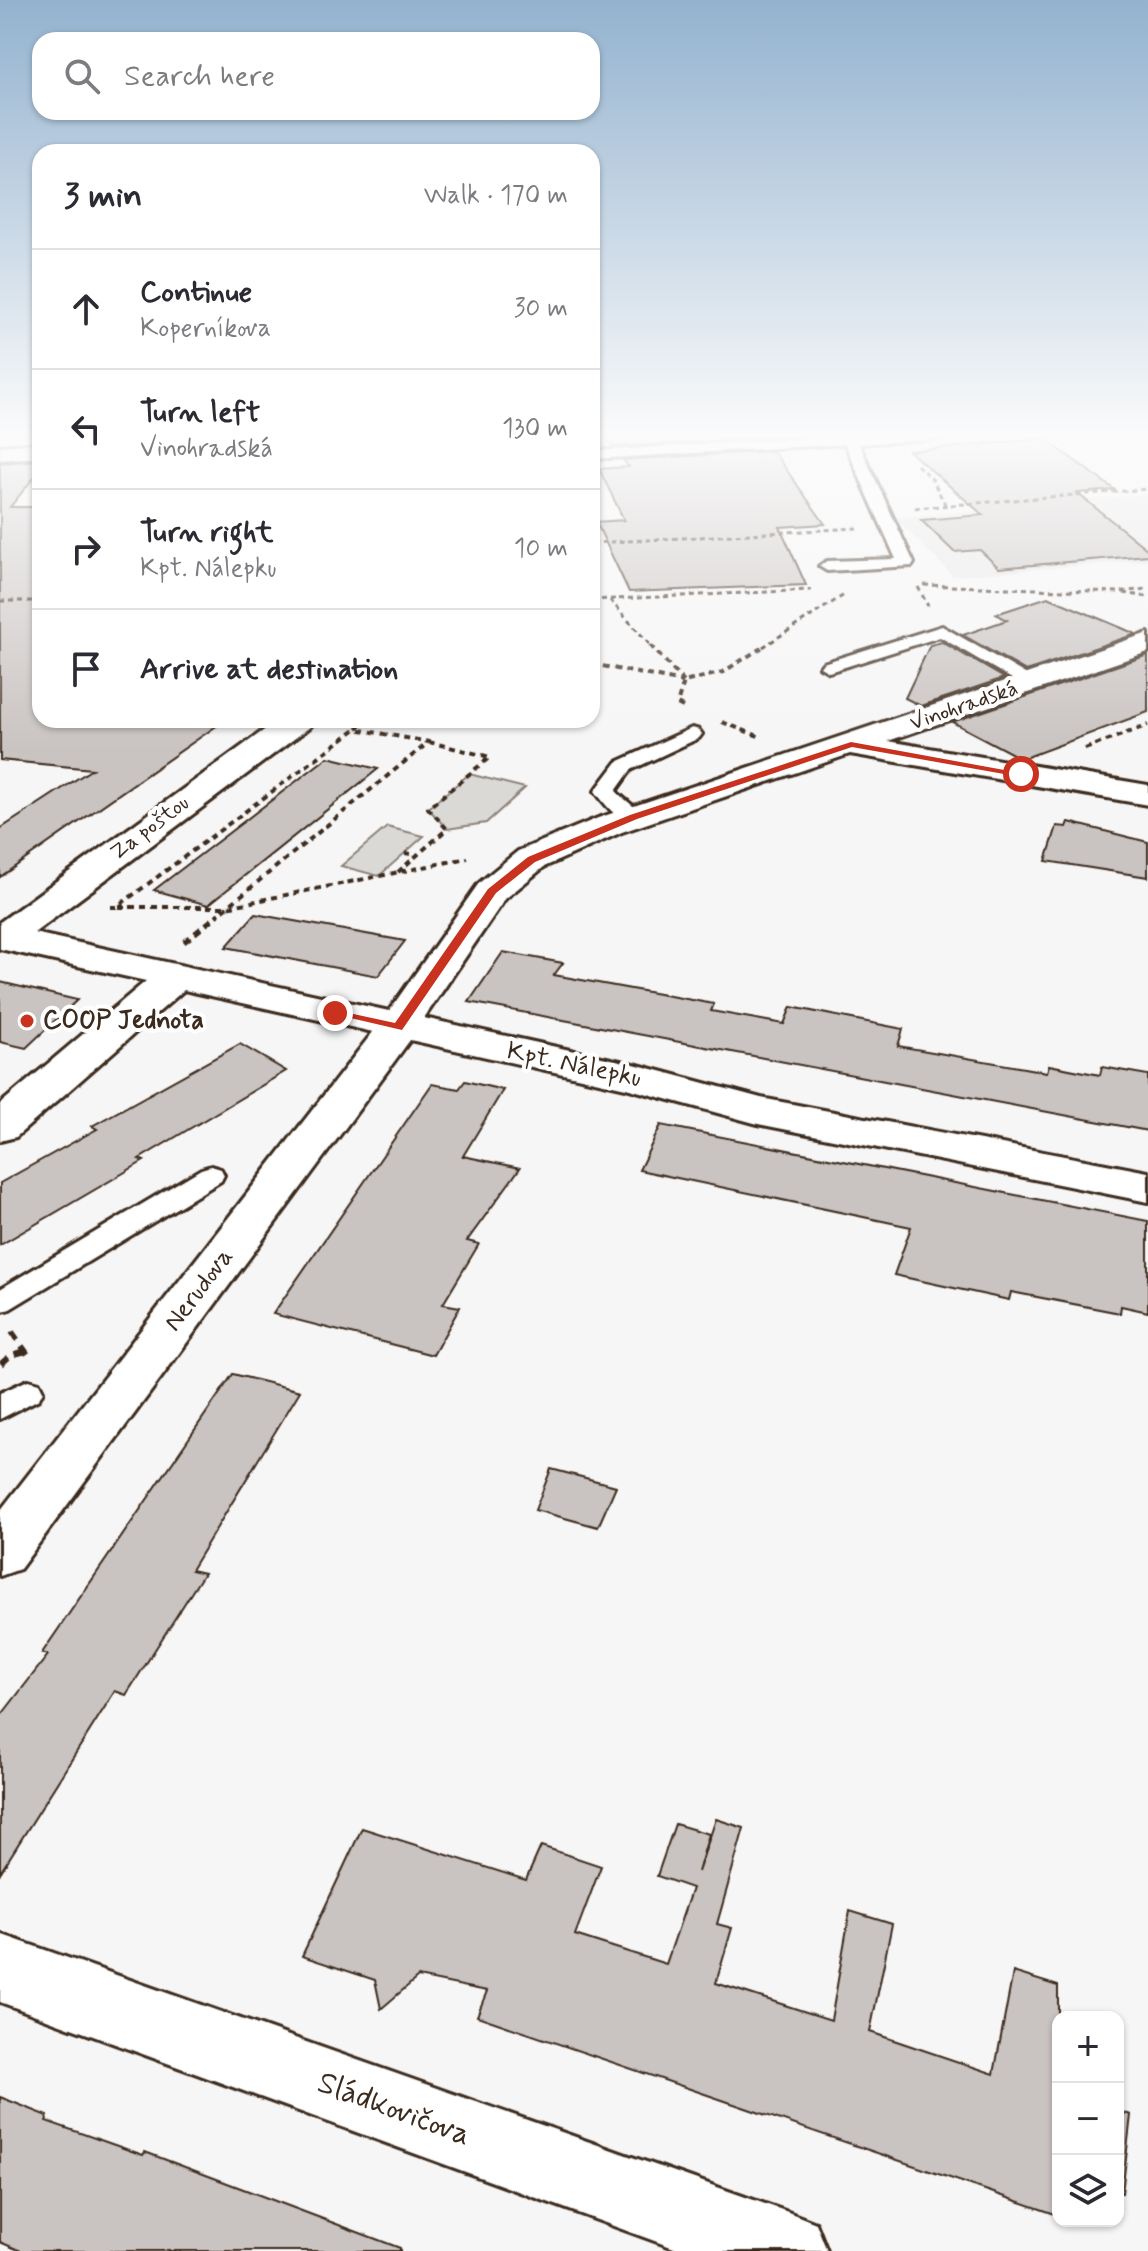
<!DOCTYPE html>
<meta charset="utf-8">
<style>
:root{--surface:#fff;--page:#f2f2f3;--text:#2b2b33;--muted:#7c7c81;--line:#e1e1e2}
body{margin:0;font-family:Mynerve,sans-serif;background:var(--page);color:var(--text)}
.controls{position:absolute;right:24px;bottom:24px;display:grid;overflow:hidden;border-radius:16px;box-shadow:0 2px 6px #0004}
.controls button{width:72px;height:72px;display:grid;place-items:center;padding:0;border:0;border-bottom:2px solid var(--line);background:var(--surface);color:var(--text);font:40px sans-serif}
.stop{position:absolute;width:24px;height:24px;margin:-18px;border:6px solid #c8321e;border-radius:50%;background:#fff}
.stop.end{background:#c8321e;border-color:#fff;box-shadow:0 2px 8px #0008}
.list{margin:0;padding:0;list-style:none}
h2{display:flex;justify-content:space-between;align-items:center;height:104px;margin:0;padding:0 32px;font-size:34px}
h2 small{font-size:26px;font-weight:400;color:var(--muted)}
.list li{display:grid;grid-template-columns:52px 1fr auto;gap:24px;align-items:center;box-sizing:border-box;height:120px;padding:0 32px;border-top:2px solid var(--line)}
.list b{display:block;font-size:30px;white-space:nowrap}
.list p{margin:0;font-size:26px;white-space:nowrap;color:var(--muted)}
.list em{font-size:26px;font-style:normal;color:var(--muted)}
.icon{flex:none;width:44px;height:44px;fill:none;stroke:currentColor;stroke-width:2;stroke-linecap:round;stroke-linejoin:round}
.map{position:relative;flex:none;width:1148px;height:2251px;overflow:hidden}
.search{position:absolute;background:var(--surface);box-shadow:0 2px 6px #0004;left:32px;top:32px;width:568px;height:88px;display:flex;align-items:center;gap:20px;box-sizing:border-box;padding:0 28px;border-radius:24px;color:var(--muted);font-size:30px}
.panel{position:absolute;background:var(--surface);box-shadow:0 2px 6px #0004;left:32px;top:144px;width:568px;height:584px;border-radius:24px}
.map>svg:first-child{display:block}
.built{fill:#e9e7e6}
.green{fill:#dbd9d6;stroke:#8b827a;stroke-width:2}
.building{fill:#c9c3c1;stroke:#3b2a1e;stroke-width:2}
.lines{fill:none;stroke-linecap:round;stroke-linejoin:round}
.service-casing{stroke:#3b2a1e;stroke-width:6}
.minor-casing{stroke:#3b2a1e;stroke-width:6}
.secondary-casing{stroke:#3b2a1e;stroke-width:6}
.path-far3{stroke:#3b2a1e;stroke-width:3;stroke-dasharray:5 4;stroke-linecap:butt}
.path-far2{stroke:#3b2a1e;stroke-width:4;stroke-dasharray:6 5;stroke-linecap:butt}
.path-far1{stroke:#3b2a1e;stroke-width:5;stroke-dasharray:8 6;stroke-linecap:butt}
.path{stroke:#3b2a1e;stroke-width:6;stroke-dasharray:10 7;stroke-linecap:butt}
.service{fill:#fff;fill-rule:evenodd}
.minor{fill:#fff;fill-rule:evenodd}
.secondary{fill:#fff;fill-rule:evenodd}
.route{fill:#c8321e}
.poi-dot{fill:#c8321e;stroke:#fff;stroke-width:3}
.labels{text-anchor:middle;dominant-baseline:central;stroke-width:8;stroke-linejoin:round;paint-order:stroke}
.far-street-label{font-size:22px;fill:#3b2a1e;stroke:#fff}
.poi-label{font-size:26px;font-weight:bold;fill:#3b2a1e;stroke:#fff;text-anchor:start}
.street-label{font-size:26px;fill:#3b2a1e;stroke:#fff}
.near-street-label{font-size:32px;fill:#3b2a1e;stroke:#fff}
</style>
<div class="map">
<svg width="1148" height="2251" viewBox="0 0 1148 2251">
<rect width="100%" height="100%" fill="#f7f6f6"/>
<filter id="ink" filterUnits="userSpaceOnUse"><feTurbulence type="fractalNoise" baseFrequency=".0125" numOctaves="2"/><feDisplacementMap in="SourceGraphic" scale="16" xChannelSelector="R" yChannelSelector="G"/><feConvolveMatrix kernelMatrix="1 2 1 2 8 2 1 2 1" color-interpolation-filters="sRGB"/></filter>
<g filter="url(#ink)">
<polygon class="built" points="1148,494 1148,560 953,576 895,518"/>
<g class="green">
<polygon points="469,774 525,788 486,823 447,829 428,808"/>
<polygon points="387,827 424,836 379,876 341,866"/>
</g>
<g class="building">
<polygon points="603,434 761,434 763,438 613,447"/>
<polygon points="1045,439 1115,490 1077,493 1148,550 1148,555 999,568 980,550 954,552 921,520 983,515 909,451"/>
<polygon points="773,451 825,524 780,527 806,585 629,592 596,522 624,520 599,469 629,467 623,460"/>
<polygon points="40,460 40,470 10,507 40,507 40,720 225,720 0,877 0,829 92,769 0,760 0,463"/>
<polygon points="1048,597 1136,634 1026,671 963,635 1007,620 996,614"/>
<polygon points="942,642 1004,678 921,706 905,698 930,645"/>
<polygon points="1148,655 1148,712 1022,759 952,722"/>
<polygon points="328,757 378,769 208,905 154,890"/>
<polygon points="1069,822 1148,842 1148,877 1046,861 1057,826 1067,827"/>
<polygon points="255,914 405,941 378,976 226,947"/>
<polygon points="503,952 563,963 554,975 714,1004 711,1011 784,1024 791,1007 903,1029 898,1046 1047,1072 1049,1065 1100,1075 1102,1067 1148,1075 1148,1131 469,1002"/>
<polygon points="0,982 77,1000 26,1048 0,1042"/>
<polygon points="240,1044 286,1071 139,1159 144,1161 0,1245 0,1183 97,1129 92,1126"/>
<polygon points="465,1081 503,1090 463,1156 520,1168 467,1241 479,1244 443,1304 460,1307 433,1355 273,1314 432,1084 459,1089"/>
<polygon points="661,1125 1148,1221 1148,1312 1121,1306 1120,1313 1011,1292 1009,1300 894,1275 911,1227 639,1170"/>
<polygon points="233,1374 300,1391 191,1570 204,1573 126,1695 115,1691 0,1873 0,1717 48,1655 42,1653"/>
<polygon points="551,1469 616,1486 598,1527 535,1510"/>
<polygon points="716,1819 744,1828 717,1924 732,1928 716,1983 831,2020 850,1911 892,1924 870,2032 994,2074 1013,1972 1058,1986 1058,2032 1053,2067 1058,2069 1058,2215 477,2016 487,1991 418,1977 381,2009 375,1980 302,1956 362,1828 526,1880 541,1846 601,1866 575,1935 666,1964 692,1888 657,1876 675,1824 709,1834 698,1872"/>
<polygon points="0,2097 48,2116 46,2121 143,2155 145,2152 400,2248 400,2251 21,2251 0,2242"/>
<polygon points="1118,2111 1131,2115 1122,2193 1118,2192"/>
</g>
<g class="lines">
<defs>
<g id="service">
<polygon points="837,434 958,434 951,438 859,444 914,563 912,566 827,571 819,566 827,561 896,559 845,444 592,459 592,451 839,436"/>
<polygon points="942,626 1039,682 1036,686 1024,686 940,637 829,672 820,667 823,663"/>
<path d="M692,728L699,730L702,734L699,738L631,770L616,791C624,800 637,807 644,817L641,821C621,826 606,806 595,791L617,762Z"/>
<polygon points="211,1166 221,1169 224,1175 221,1181 10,1309 0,1312 0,1289 201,1169"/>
<polygon points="28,1380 39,1383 43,1391 39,1399 0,1419 0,1393"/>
</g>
<g id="minor">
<polygon points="1148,633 1148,652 888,741 1148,785 1148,805 850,754 622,832 544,867 505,899 424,1018 634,1064 761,1098 1148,1172 1148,1202 758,1124 626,1088 410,1040 20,1569 0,1576 0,1511 373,1032 184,990 16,1137 0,1141 0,1104 146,981 0,949 0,922 278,720 315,720 310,727 34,933 389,1011 479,883 518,851 598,818"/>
<polygon points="0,1934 788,2212 816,2223 827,2251 682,2251 0,2002"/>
</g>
<polygon id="secondary" points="40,443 40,457 0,460 0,446"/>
</defs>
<use href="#service" class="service-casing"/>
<use href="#minor" class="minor-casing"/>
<use href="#secondary" class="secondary-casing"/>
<g class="path-far3">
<polyline points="976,444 1063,436"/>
<polyline points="917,465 932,479 946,506"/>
<polyline points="915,508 1148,489"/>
<polyline points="592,543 857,528"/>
<polyline points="924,585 1119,592 1148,589"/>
<polyline points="918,587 928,606"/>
<polyline points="1124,593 1148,597"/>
<polyline points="592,600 811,590"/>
<polyline points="610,600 652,647"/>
<polyline points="0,601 40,601"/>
<polyline points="763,647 844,595"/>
</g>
<g class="path-far2">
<polyline points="650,645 684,682"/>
<polyline points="592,664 683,682"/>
<polyline points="683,707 677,704 684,682 723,672 766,645"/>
<polyline points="722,722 761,737"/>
<polyline points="357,728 368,720"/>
<polyline points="1085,749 1148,725"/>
<polyline points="405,853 417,855"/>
<polyline points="398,872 447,829 428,808 490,757 429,742"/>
<polyline points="111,907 117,907 356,729 429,742 216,916"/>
<polyline points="119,907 227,907 468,858"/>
</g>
<polyline class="path-far1" points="184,942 219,914"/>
<g class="path">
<polyline points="12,1332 31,1359"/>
<polyline points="1,1364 11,1355 26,1351"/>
</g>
<use href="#service" class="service"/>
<use href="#minor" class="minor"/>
<use href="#secondary" class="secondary"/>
</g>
</g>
<linearGradient id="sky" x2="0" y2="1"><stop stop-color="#93b2cf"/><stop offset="0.58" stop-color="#fbfbfb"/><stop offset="1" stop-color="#fbfbfb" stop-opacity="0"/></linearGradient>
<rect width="1148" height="750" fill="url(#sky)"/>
<polygon class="route" points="851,742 1026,774 1021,777 852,747 637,819 535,862 496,893 402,1030 329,1013 335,1010 395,1023 488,889 528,857 630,815"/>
<circle class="poi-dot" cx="27" cy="1021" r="8"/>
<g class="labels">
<g class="far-street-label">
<text transform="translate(964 706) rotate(-19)">Vinohradská</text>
<text transform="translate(150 828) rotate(-37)">Za poštou</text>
</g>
<g class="poi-label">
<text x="43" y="1021">COOP Jednota</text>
</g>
<g class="street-label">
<text transform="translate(574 1065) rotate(12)">Kpt. Nálepku</text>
<text transform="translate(199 1290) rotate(-53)">Nerudova</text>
</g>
<g class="near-street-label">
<text transform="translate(394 2109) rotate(20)">Sládkovičova</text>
</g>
</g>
</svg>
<div class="controls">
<button>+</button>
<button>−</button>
<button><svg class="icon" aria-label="layers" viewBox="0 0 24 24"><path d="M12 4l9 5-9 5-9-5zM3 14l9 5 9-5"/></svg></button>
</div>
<div class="stop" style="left:1021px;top:774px"></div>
<div class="stop end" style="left:335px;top:1013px"></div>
<div class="search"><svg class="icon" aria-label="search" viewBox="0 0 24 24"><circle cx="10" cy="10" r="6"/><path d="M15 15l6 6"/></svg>Search here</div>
<section class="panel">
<h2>3 min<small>Walk · 170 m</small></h2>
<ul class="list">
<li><svg class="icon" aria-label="ahead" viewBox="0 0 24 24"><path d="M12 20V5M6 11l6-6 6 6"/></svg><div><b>Continue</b><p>Koperníkova</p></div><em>30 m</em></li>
<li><svg class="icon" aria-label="left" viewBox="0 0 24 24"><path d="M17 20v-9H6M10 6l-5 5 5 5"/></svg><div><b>Turn left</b><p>Vinohradská</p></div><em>130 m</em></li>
<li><svg class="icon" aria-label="right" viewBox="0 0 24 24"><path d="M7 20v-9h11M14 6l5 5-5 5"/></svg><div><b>Turn right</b><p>Kpt. Nálepku</p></div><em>10 m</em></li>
<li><svg class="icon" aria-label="arrive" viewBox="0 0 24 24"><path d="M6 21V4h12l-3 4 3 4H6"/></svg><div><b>Arrive at destination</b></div></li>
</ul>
</section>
</div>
